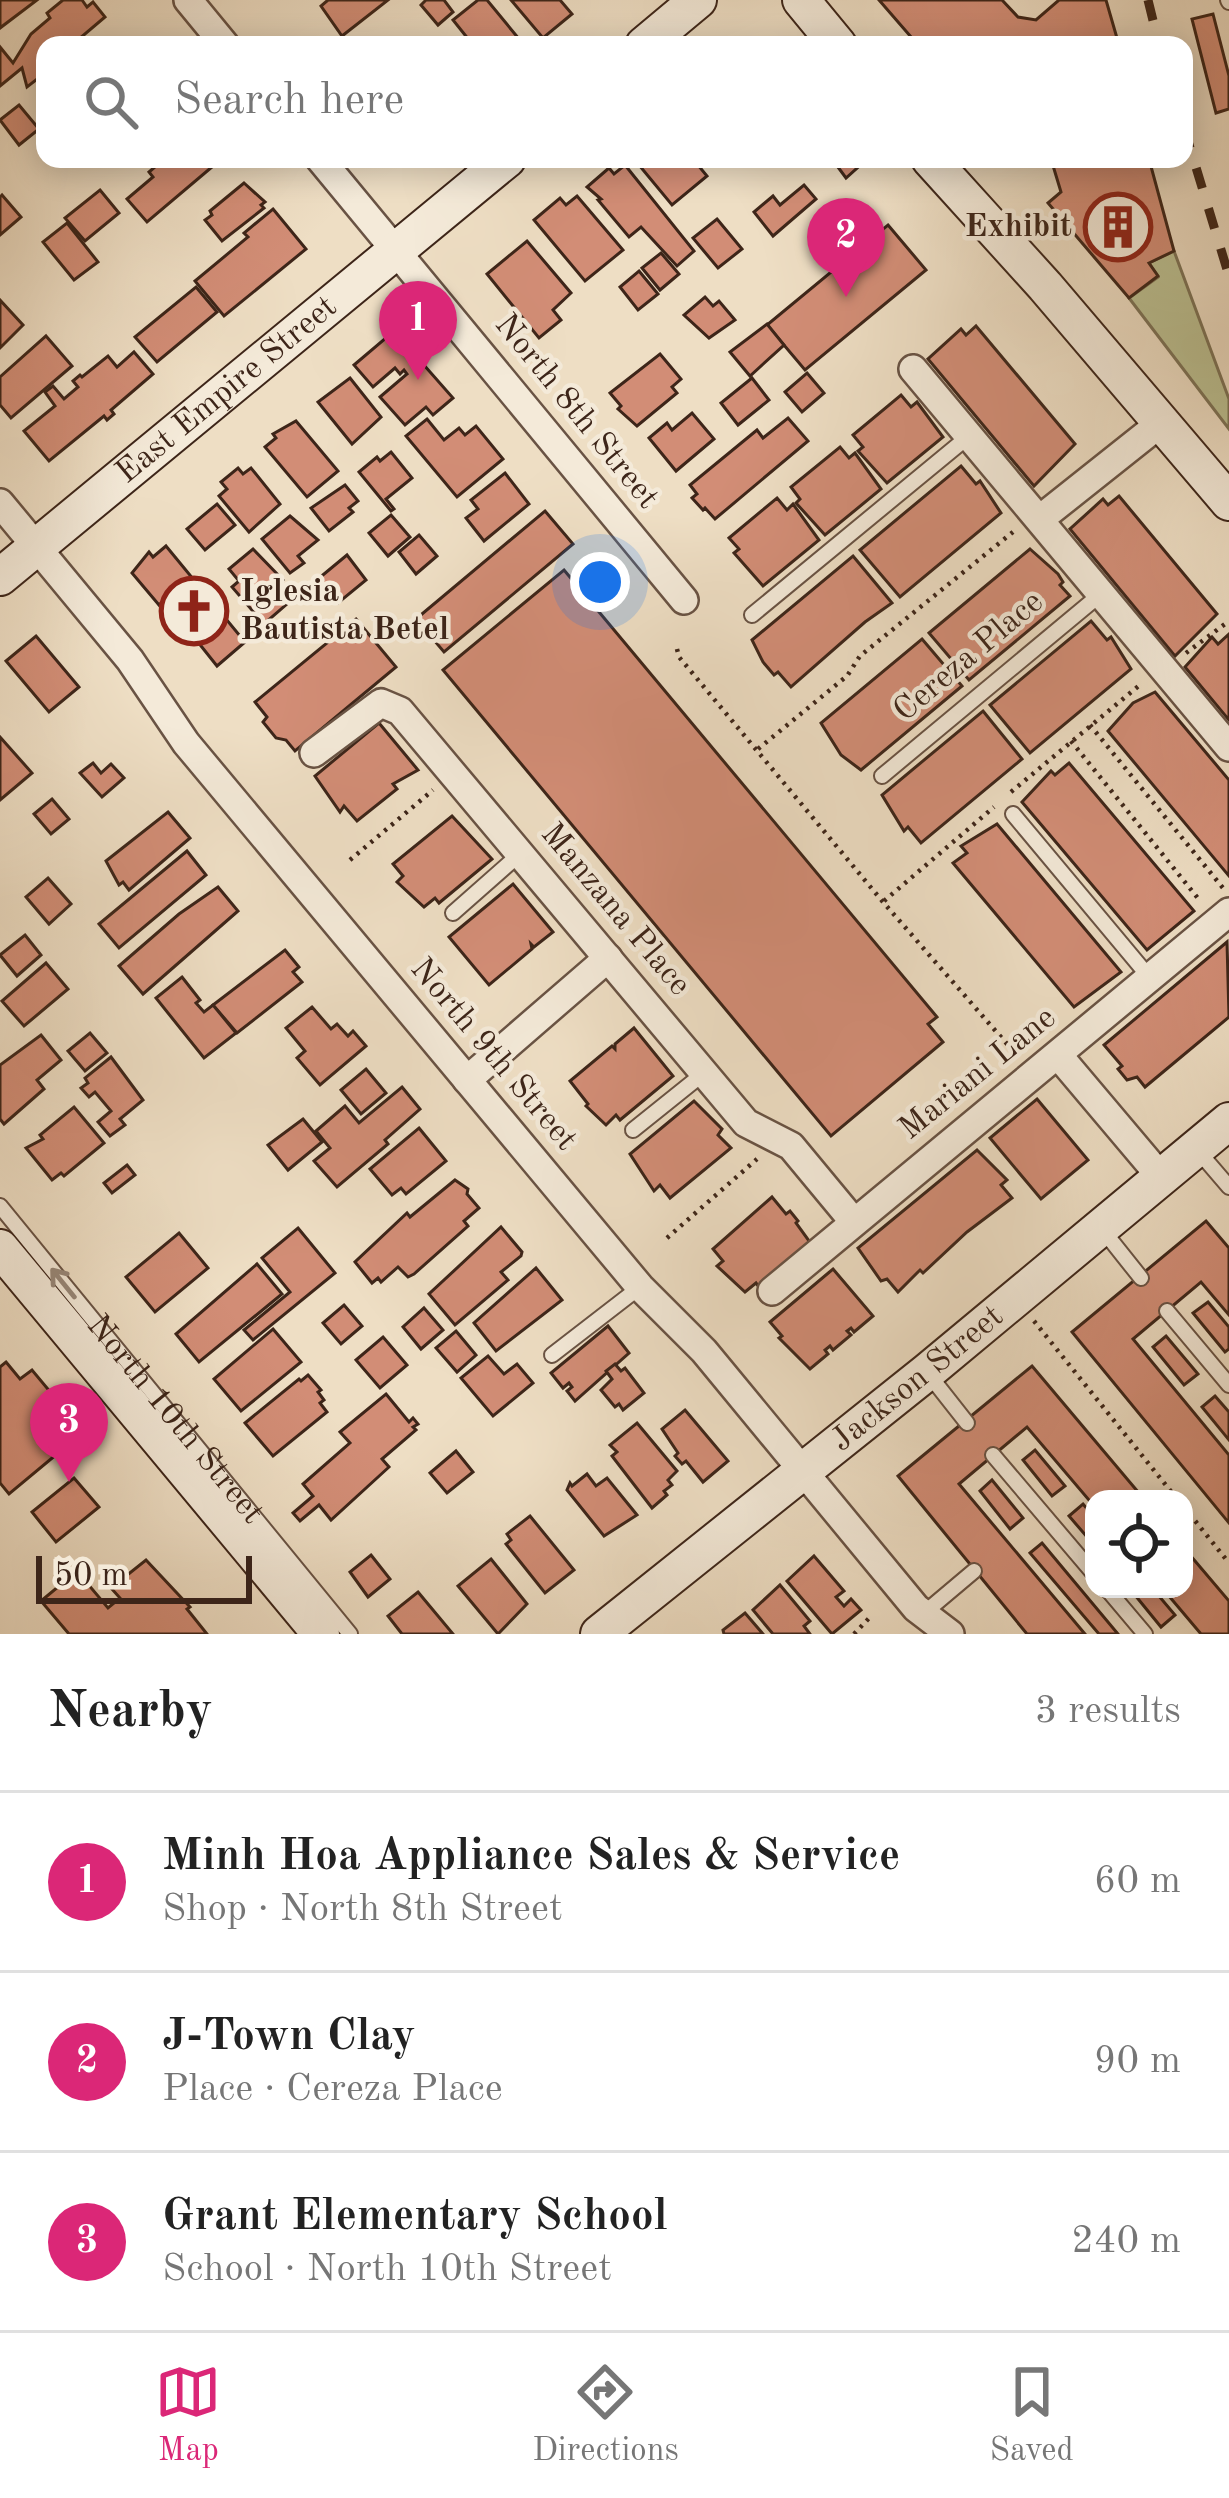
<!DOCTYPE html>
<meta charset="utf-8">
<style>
:root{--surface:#fff;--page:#f6f6f6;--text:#222;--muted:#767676;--line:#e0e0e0;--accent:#db2777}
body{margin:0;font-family:"Old Standard TT",serif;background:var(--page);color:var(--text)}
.controls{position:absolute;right:36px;bottom:36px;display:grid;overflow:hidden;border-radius:24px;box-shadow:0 6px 30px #0003}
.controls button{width:108px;height:108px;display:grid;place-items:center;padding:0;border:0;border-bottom:3px solid var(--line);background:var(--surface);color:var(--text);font:60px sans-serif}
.scale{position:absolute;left:36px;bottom:30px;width:216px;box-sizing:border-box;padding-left:12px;border:6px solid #3d2519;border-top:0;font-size:33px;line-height:42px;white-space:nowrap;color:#3d2519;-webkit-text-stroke:9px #f4ead9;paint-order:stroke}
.you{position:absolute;left:600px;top:582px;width:42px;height:42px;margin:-30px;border:9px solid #fff;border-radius:50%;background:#1a73e8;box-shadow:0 0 0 18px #1a73e833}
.badge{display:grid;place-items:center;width:78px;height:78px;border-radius:50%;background:var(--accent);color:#fff;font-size:39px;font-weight:700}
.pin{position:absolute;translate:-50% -99px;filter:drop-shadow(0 3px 6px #0008)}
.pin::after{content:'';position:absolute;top:63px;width:42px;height:36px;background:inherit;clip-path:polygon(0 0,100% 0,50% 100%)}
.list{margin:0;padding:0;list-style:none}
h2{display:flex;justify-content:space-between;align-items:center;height:156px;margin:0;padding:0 48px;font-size:51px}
h2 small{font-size:39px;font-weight:400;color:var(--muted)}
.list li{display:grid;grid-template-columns:78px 1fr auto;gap:36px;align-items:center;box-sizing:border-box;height:180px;padding:0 48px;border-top:3px solid var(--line)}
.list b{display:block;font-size:45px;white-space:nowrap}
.list p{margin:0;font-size:39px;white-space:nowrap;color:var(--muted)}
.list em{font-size:39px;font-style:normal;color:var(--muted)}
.icon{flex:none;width:66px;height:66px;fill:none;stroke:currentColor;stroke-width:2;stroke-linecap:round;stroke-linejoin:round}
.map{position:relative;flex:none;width:1229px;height:1634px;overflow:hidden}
.search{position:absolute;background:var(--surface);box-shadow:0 6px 30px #0003;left:36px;right:36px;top:36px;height:132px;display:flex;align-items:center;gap:30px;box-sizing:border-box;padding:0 42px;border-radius:24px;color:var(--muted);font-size:45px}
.sheet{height:696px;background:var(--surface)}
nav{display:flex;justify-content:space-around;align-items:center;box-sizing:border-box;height:168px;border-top:3px solid var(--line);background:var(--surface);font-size:33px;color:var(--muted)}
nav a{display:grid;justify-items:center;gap:6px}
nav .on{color:var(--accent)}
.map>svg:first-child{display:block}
.green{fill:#bbc092;stroke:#7c7256;stroke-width:3}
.building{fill:#d28d76;stroke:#3d2519;stroke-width:3}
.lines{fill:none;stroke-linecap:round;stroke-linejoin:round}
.lane-casing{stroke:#695344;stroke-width:18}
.street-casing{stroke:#695344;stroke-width:32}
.secondary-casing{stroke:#3d2519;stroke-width:40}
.path{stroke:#3d2519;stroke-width:4.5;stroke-dasharray:3 6;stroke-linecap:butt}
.lane{stroke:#f4ead9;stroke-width:14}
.street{stroke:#f4ead9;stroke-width:27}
.secondary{stroke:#f4ead9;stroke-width:36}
.rail{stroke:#3d2519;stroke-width:9;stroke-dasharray:21 21;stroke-linecap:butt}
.oneway{stroke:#988879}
.labels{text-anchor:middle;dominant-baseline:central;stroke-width:9;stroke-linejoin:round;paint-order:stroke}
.poi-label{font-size:33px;font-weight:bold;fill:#3d2519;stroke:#f4ead9;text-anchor:end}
.street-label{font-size:33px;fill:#3d2519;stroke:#f4ead9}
</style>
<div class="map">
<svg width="1229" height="1634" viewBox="0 0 1229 1634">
<rect width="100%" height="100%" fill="#eedec4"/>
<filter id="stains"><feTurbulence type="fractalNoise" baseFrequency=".00167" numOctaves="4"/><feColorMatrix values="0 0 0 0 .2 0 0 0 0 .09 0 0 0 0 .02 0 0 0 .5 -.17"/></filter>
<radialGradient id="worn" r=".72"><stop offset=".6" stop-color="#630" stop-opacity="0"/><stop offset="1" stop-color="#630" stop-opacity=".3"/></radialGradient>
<polygon class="green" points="1174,251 1229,399 1229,429 1129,298 1158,277 1149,263"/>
<g class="building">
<polygon points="0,0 37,0 0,28"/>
<polygon points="63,0 82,0 87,7 93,2 105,17 72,45 45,45 45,73 27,87 22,68 0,86 0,47 13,63 31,34 50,18 47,13"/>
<polygon points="328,0 388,0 342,36 321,6"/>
<polygon points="426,0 444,0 453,12 438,25 421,5"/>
<polygon points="478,0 487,0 524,45 473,45 453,20"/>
<polygon points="511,0 560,0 572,14 543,38"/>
<polygon points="879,0 1002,0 1018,17 1036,20 1059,0 1106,0 1119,45 918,45"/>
<polygon points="1213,14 1229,76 1229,109 1216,113 1192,19"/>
<polygon points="19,105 39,129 19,145 0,120"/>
<polygon points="164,159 219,161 147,222 127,199 153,177 149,172"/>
<polygon points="634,159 693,159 707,176 672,205"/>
<polygon points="832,159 866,159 866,160 846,178"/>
<polygon points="1051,159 1149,159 1174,251 1149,263 1158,276 1129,298 1048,203 1061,192"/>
<polygon points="625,165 694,251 677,266 641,227 629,237 598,200 601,199 587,187 609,168 614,174"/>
<polygon points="244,183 265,202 261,205 264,208 222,241 205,220 212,215 210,211"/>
<polygon points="804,185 816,199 773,236 754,212 773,196 780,205"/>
<polygon points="100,190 119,213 85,241 65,218"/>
<polygon points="2,195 21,217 0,235 0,197"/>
<polygon points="577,196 623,250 585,281 534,220 560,198 566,205"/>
<polygon points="273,209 306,249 224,316 195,281 248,237 244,233"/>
<polygon points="717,219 742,249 718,268 693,238"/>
<polygon points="67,223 98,262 74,280 43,242"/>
<polygon points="888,225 926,270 805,370 767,325"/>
<polygon points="527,241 571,293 553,310 561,320 539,338 487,274"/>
<polygon points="661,253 679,274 660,290 642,268"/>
<polygon points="639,271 658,294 638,310 620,287"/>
<polygon points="196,287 217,312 157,362 135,337"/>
<polygon points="705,297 713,306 719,301 735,320 709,338 684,315"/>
<polygon points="0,300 23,325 0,348"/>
<polygon points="767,324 784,345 750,376 730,352"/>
<polygon points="976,326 1075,444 1034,486 928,359 961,329 966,335"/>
<polygon points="394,331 453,398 433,415 426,407 405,425 380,397 407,374 404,370 400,374 395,368 373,387 354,365"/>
<polygon points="46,336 72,366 11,418 0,405 0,377"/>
<polygon points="134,352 153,374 111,410 114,414 107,420 104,416 49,461 24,431 55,406 45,392 53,386 64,399 78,387 73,381 80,375 82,377 108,356 117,367"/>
<polygon points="660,354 681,379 672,387 677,393 637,426 618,409 621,406 610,393"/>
<polygon points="807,373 824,393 802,412 785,392"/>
<polygon points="350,378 381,417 352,444 318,402"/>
<polygon points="752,378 769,400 738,425 721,403"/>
<polygon points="901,395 911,407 917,402 943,437 887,483 858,451 863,447 853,435"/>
<polygon points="692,413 714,439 676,471 649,438 667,423 672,430"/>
<polygon points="788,418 808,441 715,519 705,508 703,510 692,498 697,494 690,485 757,430 763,438"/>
<polygon points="427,419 444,440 459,428 465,435 476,426 503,459 457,497 406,436"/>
<polygon points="296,421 338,471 307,497 265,447 276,438 273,434"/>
<polygon points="840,447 849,458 855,453 881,489 825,535 796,503 800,499 791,487"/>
<polygon points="391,452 412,478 386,499 394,509 391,511 359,472 377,457 380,461"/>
<polygon points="961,466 976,484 980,481 1001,513 900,597 860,550"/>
<polygon points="238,468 243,474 251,468 280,504 249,532 219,496 227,489 221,482"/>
<polygon points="505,473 529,504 484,541 466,518 478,509 471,500"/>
<polygon points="345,485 358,501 349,508 353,512 329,531 311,508"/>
<polygon points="1119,496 1217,614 1175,656 1070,529 1103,499 1108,505"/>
<polygon points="777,498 787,510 793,504 819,540 763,586 734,553 739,549 729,538"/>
<polygon points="217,504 235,525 205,550 187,529"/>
<polygon points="545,511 573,544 444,652 416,619"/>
<polygon points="391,515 410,537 388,556 369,533"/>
<polygon points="290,516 318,540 298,556 304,563 290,573 262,539"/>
<polygon points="419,535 437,556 416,574 399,552"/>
<polygon points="166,546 245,642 217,666 178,617 162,602 159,605 132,573 149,552 153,557"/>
<polygon points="253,549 283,580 280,583 294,598 264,624 232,587 239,581 229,569"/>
<polygon points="1030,549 1058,574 1063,582 1060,585 1070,596 969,680 929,633"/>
<polygon points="347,555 366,580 338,603 318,579"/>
<polygon points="853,556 892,603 865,622 791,687 778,672 774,675 763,662 752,640"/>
<polygon points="564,570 937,1017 928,1024 943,1042 831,1136 443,670"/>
<polygon points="356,619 396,667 295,751 286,740 276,738 263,722 267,717 255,702"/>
<polygon points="1091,621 1107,640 1111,637 1131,669 1030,753 990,705"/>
<polygon points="1229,634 1229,720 1185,667 1212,637 1218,644"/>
<polygon points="36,636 79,687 49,712 6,661"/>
<polygon points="922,639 962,686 861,770 841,755 821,723"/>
<polygon points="1155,692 1229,780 1229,876 1108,731 1133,703"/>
<polygon points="983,711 1022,759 921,843 908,827 904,831 882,795"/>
<polygon points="379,723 418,770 393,784 397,789 357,821 344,806 340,812 315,776"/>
<polygon points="0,737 32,773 0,800"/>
<polygon points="93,763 101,773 111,764 124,778 102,797 80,773"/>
<polygon points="1069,763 1194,911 1147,950 1022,802 1051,771 1055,775"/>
<polygon points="52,799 69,819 51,834 34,814"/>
<polygon points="168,812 190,838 129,890 123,882 119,885 106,861"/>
<polygon points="452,816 492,859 439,903 435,898 424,907 397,882 403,876 393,864"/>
<polygon points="997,824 1121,972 1074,1007 953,863 967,853 961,846"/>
<polygon points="187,851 206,875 119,948 99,924"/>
<polygon points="48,878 71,904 49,924 26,897"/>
<polygon points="513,884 553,932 534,947 531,944 532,949 489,985 449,937"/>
<polygon points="218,887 238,911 143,994 119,966 179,914"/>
<polygon points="25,935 41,955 17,976 0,955"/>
<polygon points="1227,942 1229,1017 1145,1087 1137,1077 1127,1080 1118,1069 1122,1066 1104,1045"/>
<polygon points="285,950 299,967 293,972 302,982 237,1033 213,1005"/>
<polygon points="46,963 68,989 24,1026 2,1001"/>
<polygon points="182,977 200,1000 196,1003 204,1012 213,1005 236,1033 204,1058 156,998"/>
<polygon points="312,1007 331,1029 337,1024 348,1036 353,1031 366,1046 320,1085 297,1058 305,1051 286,1028"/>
<polygon points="634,1028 673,1076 620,1120 616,1115 606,1125 586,1106 588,1104 570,1081 612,1046 615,1049 615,1044"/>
<polygon points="90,1033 107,1053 85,1071 68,1051"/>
<polygon points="41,1035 61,1060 37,1080 44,1089 4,1124 0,1119 0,1065"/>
<polygon points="111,1057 143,1100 120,1119 125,1125 110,1136 98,1122 111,1111 95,1092 89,1097 81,1088 88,1083 85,1078"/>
<polygon points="366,1069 386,1093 361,1114 341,1090"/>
<polygon points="402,1087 420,1109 385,1140 388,1144 337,1187 314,1161 330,1148 316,1131 345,1106 359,1123"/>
<polygon points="1037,1099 1088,1160 1041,1199 990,1138"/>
<polygon points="694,1101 722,1129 718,1135 731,1148 670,1198 660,1185 654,1191 630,1154"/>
<polygon points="74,1107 104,1143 64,1176 61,1173 52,1180 26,1148 43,1139 40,1135"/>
<polygon points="303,1119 322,1142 288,1170 268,1145"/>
<polygon points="419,1128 446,1161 406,1194 401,1188 392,1195 370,1169"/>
<polygon points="977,1150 1007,1180 1001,1185 1012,1198 967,1232 923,1273 920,1270 898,1292 887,1279 881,1281 858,1248"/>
<polygon points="127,1165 135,1175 112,1193 104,1183"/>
<polygon points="455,1180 468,1189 467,1194 479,1208 464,1221 468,1226 414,1274 408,1277 398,1267 381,1282 378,1278 372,1283 355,1262 407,1213 410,1217"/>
<polygon points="772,1197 786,1214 790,1211 798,1221 796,1223 812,1245 759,1287 756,1283 745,1292 717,1266 723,1261 713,1249"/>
<polygon points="1206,1221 1229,1248 1229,1315 1201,1282 1133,1339 1229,1455 1229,1523 1072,1332"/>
<polygon points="501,1227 522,1252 521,1256 501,1272 508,1280 455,1325 429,1294"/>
<polygon points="298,1228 335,1273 253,1340 244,1330 290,1292 262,1258"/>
<polygon points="179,1233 208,1268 155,1312 126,1277"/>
<polygon points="257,1264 282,1294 199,1362 176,1334"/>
<polygon points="536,1268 562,1300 496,1351 474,1323"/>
<polygon points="833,1269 873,1316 854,1332 851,1328 847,1331 851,1335 833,1350 830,1346 825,1350 828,1354 810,1369 779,1338 782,1336 770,1322"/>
<polygon points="1208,1302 1229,1327 1229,1349 1225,1352 1193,1313"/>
<polygon points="344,1305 362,1326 341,1344 323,1323"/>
<polygon points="424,1308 443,1330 421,1349 403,1327"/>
<polygon points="608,1326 629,1353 575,1401 567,1391 572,1387 569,1383 563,1388 551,1373"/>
<polygon points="273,1329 301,1362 241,1411 214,1379"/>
<polygon points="456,1331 476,1355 457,1372 436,1348"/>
<polygon points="1166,1336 1198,1374 1184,1385 1153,1347"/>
<polygon points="383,1337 407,1365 380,1388 356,1360"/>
<polygon points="488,1356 504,1374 517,1364 533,1383 493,1416 461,1378"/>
<polygon points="6,1362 20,1379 32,1370 72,1418 51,1435 63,1449 9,1494 0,1483 0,1367"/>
<polygon points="615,1364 621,1371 625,1368 644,1393 623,1410 619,1404 615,1407 601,1390 612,1379 606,1371"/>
<polygon points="1032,1366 1144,1499 1094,1499 1094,1506 1027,1427 959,1484 1085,1634 1027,1634 898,1476"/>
<polygon points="308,1375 321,1390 318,1392 324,1400 320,1403 327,1412 273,1456 245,1423 299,1379 301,1381"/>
<polygon points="386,1394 409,1422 413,1418 418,1424 413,1427 416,1430 382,1459 389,1467 331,1520 319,1505 300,1521 293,1513 313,1496 303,1484 350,1443 340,1432"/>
<polygon points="1215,1396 1229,1412 1229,1440 1202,1407"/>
<polygon points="685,1410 728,1461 703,1482 686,1461 682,1464 675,1456 678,1453 662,1429"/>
<polygon points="637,1423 677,1471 668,1480 672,1485 664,1491 667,1495 652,1508 612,1456 617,1452 610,1445"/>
<polygon points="1035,1450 1065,1486 1052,1496 1023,1460"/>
<polygon points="456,1451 473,1472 447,1493 430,1473"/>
<polygon points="587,1474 596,1486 607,1478 637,1515 604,1536 567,1490 570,1483 572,1486"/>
<polygon points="74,1478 99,1507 56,1542 32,1512"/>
<polygon points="992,1480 1023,1518 1010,1529 980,1491"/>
<polygon points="1083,1504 1094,1517 1094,1545 1069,1516"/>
<polygon points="530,1516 574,1570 545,1593 506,1544 511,1540 507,1534"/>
<polygon points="1042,1543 1118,1634 1099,1634 1030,1553"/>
<polygon points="1184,1548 1229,1601 1229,1634 1201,1634 1163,1589 1184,1589"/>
<polygon points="371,1555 390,1579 368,1597 350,1572"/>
<polygon points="814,1556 844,1591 836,1597 844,1606 851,1599 861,1610 832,1634 787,1581"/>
<polygon points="491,1559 527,1604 498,1634 458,1586"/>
<polygon points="146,1560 190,1607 187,1609 207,1634 69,1634 41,1601 77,1571 108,1608 120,1598 111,1588"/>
<polygon points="780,1585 810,1621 804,1626 810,1634 773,1634 753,1610"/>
<polygon points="1130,1589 1153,1589 1175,1615 1161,1627"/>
<polygon points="418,1592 453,1634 402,1634 388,1616"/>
<polygon points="745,1613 763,1634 724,1634 723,1630"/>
</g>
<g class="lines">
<defs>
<g id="lane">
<polyline points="1228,0 1229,2"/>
<polyline points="752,615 969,436"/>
<polyline points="882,776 1102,593"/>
<polyline points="1013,814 1150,978"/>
<polyline points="453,913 521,853"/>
<polyline points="633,1130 704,1073"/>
<polyline points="1199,1152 1229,1187"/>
<path id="s1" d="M0,1206L350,1634"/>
<polyline points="1102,1229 1141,1278"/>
<polyline points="1167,1311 1229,1385"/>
<polyline points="552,1355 640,1287"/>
<polyline points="930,1376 967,1423"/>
<polyline points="993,1455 1094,1574"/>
<polyline points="1107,1589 1145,1634"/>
<polyline points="923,1614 974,1571"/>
</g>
<g id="street">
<polyline points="188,0 225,45"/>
<polyline points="320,159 684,600"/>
<polyline points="913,369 1229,747"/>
<polyline points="0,503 130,660 186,743 640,1287 704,1351 916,1608 950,1634"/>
<polyline points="1040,519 1162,422"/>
<polyline points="314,753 381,703 400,711 746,1123 791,1146 854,1222"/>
<polyline points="1058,1055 1161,1177"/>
<polyline points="467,1080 608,958"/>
<polyline points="772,1291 1229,912"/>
</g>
<g id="secondary">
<polyline points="801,0 838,45"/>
<polyline points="644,45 698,0"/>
<polyline points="930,159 1045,286 1229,502"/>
<path id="s2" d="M0,577L507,159"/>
<polyline points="0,1248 321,1634"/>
<path id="s3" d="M599,1634L927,1372L1229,1121"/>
</g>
</defs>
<use href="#lane" class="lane-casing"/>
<use href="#street" class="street-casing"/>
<use href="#secondary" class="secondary-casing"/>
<g class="path">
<polyline points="677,649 679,657 883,902 1014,1052"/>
<polyline points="1186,653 1229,621"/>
<polyline points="1090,725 1223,888"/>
<polyline points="1071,741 1201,902"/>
<polyline points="758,749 847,676 860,656 1013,532"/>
<polyline points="1011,792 1141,684"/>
<polyline points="350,860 433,790"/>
<polyline points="884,901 994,807"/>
<polyline points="667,1238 757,1159"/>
<polyline points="1034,1321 1177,1499"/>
<polyline points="1184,1507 1229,1563"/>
<polyline points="854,1634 872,1615"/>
</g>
<use href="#lane" class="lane"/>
<use href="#street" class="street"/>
<use href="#secondary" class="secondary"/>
<g class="rail">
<polyline points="1148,0 1159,45"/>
<polyline points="1184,128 1229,276"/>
</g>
</g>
<defs><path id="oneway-shaft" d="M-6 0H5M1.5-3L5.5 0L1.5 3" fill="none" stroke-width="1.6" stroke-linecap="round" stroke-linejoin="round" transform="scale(3)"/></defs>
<use class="oneway" href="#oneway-shaft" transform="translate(63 1283) rotate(-129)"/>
<defs>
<symbol id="building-ring" viewBox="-11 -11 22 22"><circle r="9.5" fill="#f4ead9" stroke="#8f2418" stroke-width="1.5"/><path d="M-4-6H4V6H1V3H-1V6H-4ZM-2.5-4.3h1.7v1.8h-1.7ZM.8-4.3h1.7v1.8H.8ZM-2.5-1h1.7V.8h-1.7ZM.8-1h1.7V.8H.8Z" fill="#8f2418"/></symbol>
<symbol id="church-ring" viewBox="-11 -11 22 22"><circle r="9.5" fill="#f4ead9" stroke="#8f2418" stroke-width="1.5"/><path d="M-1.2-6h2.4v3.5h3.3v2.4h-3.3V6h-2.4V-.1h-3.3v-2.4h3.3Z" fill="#8f2418"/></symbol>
</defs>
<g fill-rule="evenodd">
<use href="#building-ring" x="1080" y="189" width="76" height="76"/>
<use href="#church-ring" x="156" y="573" width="76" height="76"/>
</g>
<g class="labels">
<g class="poi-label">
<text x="1072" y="227">Exhibit</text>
<text x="240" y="592" text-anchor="start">Iglesia<tspan x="240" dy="38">Bautista Betel</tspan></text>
</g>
<g class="street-label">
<text stroke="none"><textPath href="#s2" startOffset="294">East Empire Street</textPath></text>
<text transform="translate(576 412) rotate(51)">North 8th Street</text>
<text transform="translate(969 657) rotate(-40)">Cereza Place</text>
<text transform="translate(615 910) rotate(50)">Manzana Place</text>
<text transform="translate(493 1055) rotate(50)">North 9th Street</text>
<text transform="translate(978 1074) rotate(-39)">Mariani Lane</text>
<text stroke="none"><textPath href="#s3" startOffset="408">Jackson Street</textPath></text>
<text stroke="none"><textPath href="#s1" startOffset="276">North 10th Street</textPath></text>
</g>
</g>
<rect width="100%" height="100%" filter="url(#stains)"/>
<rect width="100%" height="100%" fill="url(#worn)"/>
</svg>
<div class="controls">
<button><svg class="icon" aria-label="locate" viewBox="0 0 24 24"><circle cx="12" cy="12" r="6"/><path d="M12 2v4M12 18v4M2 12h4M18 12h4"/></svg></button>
</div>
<div class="scale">50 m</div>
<div class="you"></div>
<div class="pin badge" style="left:418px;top:380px">1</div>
<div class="pin badge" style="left:846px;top:297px">2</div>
<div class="pin badge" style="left:69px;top:1482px">3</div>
<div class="search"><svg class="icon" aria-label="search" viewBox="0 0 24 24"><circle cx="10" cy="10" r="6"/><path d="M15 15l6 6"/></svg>Search here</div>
</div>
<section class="sheet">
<h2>Nearby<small>3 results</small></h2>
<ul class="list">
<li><span class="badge">1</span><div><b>Minh Hoa Appliance Sales &amp; Service</b><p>Shop · North 8th Street</p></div><em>60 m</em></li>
<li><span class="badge">2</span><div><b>J-Town Clay</b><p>Place · Cereza Place</p></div><em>90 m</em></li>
<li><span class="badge">3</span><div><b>Grant Elementary School</b><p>School · North 10th Street</p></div><em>240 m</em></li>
</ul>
</section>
<nav>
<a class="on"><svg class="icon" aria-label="map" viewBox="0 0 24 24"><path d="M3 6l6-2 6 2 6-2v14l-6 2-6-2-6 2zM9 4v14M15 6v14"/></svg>Map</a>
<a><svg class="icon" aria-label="directions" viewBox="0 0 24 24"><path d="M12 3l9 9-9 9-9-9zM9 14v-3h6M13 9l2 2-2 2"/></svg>Directions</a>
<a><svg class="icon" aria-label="saved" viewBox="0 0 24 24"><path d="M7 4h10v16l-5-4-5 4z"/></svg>Saved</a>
</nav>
